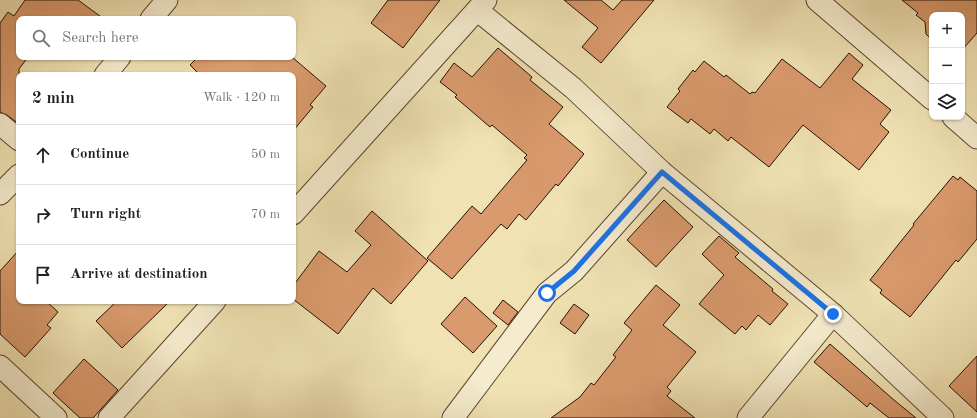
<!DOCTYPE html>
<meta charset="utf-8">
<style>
:root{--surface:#fff;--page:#f2f2f2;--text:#222;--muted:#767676;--line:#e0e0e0}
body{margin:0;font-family:"Old Standard TT",serif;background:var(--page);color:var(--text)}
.controls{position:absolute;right:12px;top:12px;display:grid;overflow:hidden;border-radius:8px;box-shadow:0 1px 3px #0004}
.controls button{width:36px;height:36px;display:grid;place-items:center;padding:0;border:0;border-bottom:1px solid var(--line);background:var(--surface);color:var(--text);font:20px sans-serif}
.stop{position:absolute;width:12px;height:12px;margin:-9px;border:3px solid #1a73e8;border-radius:50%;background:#fff}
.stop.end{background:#1a73e8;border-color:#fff;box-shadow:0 1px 4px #0008}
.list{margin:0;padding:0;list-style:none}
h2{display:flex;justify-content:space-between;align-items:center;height:52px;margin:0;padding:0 16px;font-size:17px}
h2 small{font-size:13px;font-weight:400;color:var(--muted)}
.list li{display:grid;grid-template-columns:26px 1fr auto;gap:12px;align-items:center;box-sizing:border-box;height:60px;padding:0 16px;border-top:1px solid var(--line)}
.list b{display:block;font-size:15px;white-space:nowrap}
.list em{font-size:13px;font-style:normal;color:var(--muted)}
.icon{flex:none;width:22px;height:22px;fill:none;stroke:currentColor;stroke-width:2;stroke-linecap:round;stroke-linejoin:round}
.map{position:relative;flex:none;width:977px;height:418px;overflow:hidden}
.search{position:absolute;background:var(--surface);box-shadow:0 1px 3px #0004;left:16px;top:16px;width:280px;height:44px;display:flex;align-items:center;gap:10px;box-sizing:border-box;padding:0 14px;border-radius:8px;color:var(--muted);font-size:15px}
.panel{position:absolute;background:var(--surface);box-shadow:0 1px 3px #0004;left:16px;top:72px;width:280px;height:232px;border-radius:8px}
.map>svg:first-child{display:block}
.building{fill:#d99a6d;stroke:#281102}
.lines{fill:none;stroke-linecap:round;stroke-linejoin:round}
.minor-casing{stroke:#5a452e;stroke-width:23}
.minor{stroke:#f5ecce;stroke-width:21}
.route{stroke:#1a73e8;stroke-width:5}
</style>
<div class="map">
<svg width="977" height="418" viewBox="0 0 977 418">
<rect width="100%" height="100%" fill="#f0e2b3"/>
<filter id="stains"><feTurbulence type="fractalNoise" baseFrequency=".005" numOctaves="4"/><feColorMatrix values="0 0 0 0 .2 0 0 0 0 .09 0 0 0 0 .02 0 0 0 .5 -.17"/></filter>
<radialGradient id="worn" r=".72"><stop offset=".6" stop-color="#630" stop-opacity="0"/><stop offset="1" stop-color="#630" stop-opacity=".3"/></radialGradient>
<g class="building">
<polygon points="25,0 78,0 104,19 17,19 19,20 19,57 28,57 19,69 19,124 7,115 0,112 0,23 8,12 14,16"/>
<polygon points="388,0 440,0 403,48 371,23"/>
<polygon points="564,0 601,0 613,10 622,0 654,0 601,63 582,47 598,28"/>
<polygon points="902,0 977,0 977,33 962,50 962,15 932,15 932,40 926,34 925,22 916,15 918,13"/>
<polygon points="498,48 532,77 530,80 563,107 549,124 584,154 558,186 556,184 526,220 519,214 507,229 501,224 452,279 427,258 472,206 481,214 527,160 524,158 527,155 492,125 490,127 455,97 457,95 440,82 454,63 472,77"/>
<polygon points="849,53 863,65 852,79 891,110 880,124 889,132 859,170 803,125 769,167 731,137 728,141 714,129 710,134 691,119 688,123 667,107 680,91 678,89 693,70 695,72 704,61 724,77 726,75 750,94 752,92 755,93 782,59 820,88"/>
<polygon points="198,57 292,57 326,86 310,105 313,107 293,131 293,75 200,75 190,65"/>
<polygon points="953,176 958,180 960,177 977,191 977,239 958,262 956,260 910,317 880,293 882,290 870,280 914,225 913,224"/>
<polygon points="664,200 693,227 656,267 627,240"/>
<polygon points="372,211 428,261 391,304 373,288 338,334 293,299 293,286 319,251 347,272 371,245 355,231"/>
<polygon points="719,236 739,253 735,257 773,289 772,291 788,304 770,325 758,315 746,330 742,326 735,334 699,304 724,275 702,254"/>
<polygon points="19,250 19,301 46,301 58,312 47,325 51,328 25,357 0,334 0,271"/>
<polygon points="656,285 680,305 663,325 696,352 667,387 671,391 667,396 695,418 551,418 580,397 591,383 594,385 616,357 613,355 632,330 624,323"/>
<polygon points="465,297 497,326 473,353 441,324"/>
<polygon points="503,300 518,312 508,325 493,313"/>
<polygon points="117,301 170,301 122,348 96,321"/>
<polygon points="574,304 589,315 575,334 560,323"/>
<polygon points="830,344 894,400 916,418 889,418 870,403 867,407 814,362"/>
<polygon points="977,356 977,412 949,386"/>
<polygon points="84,359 118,390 93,418 80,418 53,393"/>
</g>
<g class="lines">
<defs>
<g id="minor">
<polyline points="817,0 932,99"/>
<polyline points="477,10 573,88 662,172 833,314 943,418"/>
<polyline points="151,19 167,0"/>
<polyline points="105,75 120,57"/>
<polyline points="953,117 977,138"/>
<polyline points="0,124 19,140"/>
<polyline points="0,194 19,175"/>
<polyline points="293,214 486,0"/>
<polyline points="0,366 56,418"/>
<polyline points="109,418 215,301"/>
<polyline points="453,418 547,293 574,271 662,172"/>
<polyline points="748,418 833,314"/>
</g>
</defs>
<use href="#minor" class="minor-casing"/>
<use href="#minor" class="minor"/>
</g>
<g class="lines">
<polyline class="route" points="547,293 574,271 662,172 833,314"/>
</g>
<rect width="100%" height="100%" filter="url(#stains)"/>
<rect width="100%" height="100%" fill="url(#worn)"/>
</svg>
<div class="controls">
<button>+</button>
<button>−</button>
<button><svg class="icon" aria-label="layers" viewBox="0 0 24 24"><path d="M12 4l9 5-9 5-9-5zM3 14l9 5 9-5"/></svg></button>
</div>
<div class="stop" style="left:547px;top:293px"></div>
<div class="stop end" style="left:833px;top:314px"></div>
<div class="search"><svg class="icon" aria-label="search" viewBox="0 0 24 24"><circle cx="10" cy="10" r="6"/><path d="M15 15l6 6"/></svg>Search here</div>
<section class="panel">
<h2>2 min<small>Walk · 120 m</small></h2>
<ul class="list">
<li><svg class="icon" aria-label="ahead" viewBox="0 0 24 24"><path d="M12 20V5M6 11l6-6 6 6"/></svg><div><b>Continue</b></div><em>50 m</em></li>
<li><svg class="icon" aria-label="right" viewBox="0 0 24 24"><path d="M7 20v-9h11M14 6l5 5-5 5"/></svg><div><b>Turn right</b></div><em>70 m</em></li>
<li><svg class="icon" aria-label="arrive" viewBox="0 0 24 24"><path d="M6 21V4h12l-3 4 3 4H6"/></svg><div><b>Arrive at destination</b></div></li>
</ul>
</section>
</div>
